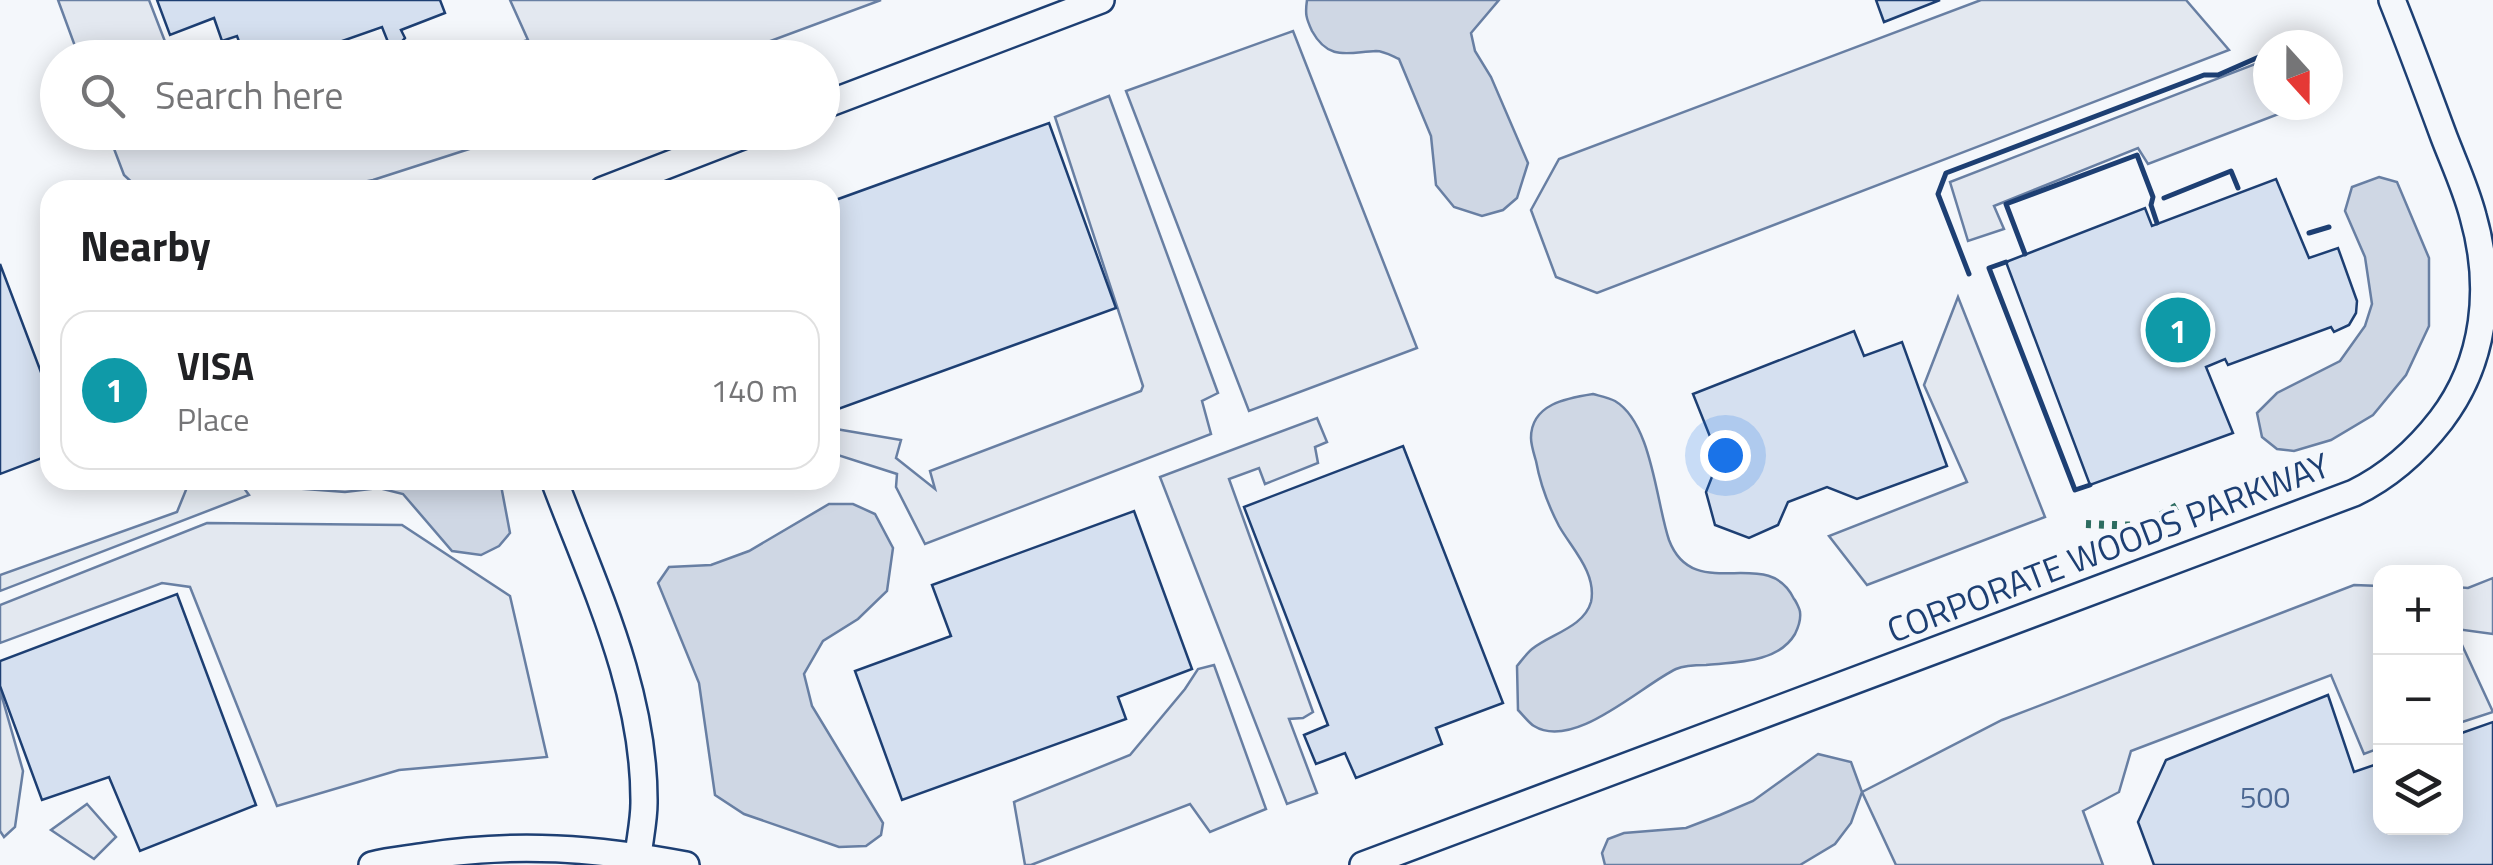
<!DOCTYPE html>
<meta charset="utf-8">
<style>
:root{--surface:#fff;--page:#f6f6f6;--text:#202124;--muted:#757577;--line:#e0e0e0;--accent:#2563eb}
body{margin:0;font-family:"Titillium Web",sans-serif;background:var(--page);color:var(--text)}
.controls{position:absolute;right:30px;bottom:30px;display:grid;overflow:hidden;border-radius:20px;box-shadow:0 5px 25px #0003}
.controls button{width:90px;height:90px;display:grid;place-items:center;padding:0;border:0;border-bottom:2px solid var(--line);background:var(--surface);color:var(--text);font:50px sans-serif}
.compass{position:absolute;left:2253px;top:30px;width:90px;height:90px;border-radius:50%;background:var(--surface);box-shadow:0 5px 25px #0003;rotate:159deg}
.you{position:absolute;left:1725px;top:455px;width:35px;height:35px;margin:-25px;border:8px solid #fff;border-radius:50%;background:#1a73e8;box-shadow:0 0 0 15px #1a73e833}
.badge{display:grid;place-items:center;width:65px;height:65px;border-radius:50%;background:var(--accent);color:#fff;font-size:32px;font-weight:700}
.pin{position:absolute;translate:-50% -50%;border:5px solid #fff;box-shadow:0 2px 10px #0006}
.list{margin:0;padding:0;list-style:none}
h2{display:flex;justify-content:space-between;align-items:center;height:130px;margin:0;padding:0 40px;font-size:42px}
h2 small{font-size:32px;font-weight:400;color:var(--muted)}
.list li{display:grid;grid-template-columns:65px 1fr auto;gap:30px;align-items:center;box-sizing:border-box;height:160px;margin:0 20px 20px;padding:0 20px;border:2px solid var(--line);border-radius:30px}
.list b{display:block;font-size:38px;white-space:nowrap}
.list p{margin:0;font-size:32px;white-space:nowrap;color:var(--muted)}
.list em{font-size:32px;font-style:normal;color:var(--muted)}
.icon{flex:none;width:55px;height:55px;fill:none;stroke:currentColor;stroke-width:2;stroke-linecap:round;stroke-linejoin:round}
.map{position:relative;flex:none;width:2493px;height:865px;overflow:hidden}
.search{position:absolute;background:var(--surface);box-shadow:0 5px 25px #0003;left:40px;top:40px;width:800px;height:110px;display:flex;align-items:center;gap:25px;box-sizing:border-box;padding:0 35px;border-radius:55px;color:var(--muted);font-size:38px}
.panel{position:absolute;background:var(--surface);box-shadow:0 5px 25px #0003;left:40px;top:180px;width:800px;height:310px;border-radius:30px}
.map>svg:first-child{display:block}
.green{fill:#e3e9f0;stroke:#687fa3;stroke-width:2.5}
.parking{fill:#e3e8f0;stroke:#687fa3;stroke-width:2.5}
.water{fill:#cfd7e4;stroke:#687fa3;stroke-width:2.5}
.building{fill:#d5e0f0;stroke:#1d3f73;stroke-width:2.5}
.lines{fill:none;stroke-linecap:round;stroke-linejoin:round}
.minor-casing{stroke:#1d3f73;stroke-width:30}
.minor{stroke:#f4f7fb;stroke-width:25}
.hedge{stroke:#2c6c60;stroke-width:8;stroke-dasharray:5 8;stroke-linecap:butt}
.wall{stroke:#1d3f73;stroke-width:5}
.labels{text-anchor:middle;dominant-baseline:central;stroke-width:8;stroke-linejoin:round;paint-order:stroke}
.number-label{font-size:30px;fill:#4b6792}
.street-label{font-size:35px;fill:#1d3f73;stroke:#f4f7fb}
</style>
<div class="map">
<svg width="2493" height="865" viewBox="0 0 2493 865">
<rect width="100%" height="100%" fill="#f4f7fb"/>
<polygon class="green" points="190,480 238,480 249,495 0,591 0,575 177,512"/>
<g class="parking">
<polygon points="58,0 149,0 171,57 79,57"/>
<polygon points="510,0 881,0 727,57 469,57 528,40"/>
<polygon points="1981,0 2186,0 2229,50 1597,293 1556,277 1531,210 1559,159"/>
<polygon points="1293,31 1417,348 1249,411 1126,91"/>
<polygon points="2268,59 2268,105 2296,105 2297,107 2148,164 2138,148 1994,206 2004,229 1968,241 1950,182"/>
<polygon points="1109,96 1218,393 1202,401 1211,434 925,544 896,487 897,474 838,455 830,458 830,428 901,440 896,458 935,489 930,471 1141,391 1143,386 1055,117"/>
<polygon points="219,133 219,132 519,133 373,180 325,190 140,190 124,175 108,133 200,133 203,137"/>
<polygon points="1958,297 2045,517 1867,585 1829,536 1967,482 1924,385"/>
<polygon points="1317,418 1327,442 1315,447 1318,463 1265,484 1259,468 1229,479 1313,712 1303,718 1289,719 1317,793 1287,804 1160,477"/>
<polygon points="207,523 402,525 510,596 547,757 399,770 277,806 190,587 162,583 0,643 0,605"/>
<polygon points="2493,578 2493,634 2456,629 2456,587 2468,588"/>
<polygon points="2354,585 2380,586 2380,748 2364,754 2331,675 2131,751 2119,792 2083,811 2103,865 1896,865 1862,792 2002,720"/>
<polygon points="2456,632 2493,712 2456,724"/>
<polygon points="1214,665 1266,809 1210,832 1190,804 1031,865 1025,865 1014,802 1130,755 1185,689 1198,669"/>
<polygon points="0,690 23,771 15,827 4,837 0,831"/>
<polygon points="87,804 116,837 94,859 51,830"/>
</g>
<g class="water">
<path d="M1307,0H1499L1471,33L1475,51L1491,77L1528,163L1517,198L1503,210L1482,216L1454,207L1436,185L1431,136L1399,59C1392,56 1384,51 1376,51C1349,52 1329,62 1312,31C1306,18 1305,14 1307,0Z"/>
<polygon points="2379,177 2397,182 2429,258 2429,326 2406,375 2373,415 2331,440 2294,451 2277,449 2262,437 2257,413 2277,393 2340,361 2365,326 2372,304 2365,257 2345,211 2352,187"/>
<path d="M1593,394C1600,396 1609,398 1615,401C1652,423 1656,502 1669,540C1694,606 1768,543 1794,599C1796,601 1800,610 1800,612C1801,619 1798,628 1795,634C1778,663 1736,662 1706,665C1696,665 1685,665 1676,669C1642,685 1574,751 1534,726C1529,723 1523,715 1518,710L1517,666C1522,660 1527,653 1532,649C1551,634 1584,627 1591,602C1597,573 1572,549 1559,526C1548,505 1540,483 1536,461C1534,454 1531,445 1531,438C1531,404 1567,398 1593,394Z"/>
<polygon points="283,480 500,480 510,533 499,546 481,555 452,551 403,494 379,488 345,492 292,488"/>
<polygon points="829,504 853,504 875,514 893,548 887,591 858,619 823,641 804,674 812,706 883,823 881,835 866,846 839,847 744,814 715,795 699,683 658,583 669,567 711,565 749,551"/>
<polygon points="1818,754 1851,762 1862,792 1851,823 1835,844 1800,865 1605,865 1602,853 1608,839 1624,833 1686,828 1720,815 1753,801"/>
</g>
<g class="building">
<polygon points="157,0 440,0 445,13 401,30 405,38 392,52 382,27 325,47 330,58 263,58 262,54 245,58 237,36 222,41 214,18 170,35"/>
<polygon points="1876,0 1940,0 1884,22"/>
<polygon points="1049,123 1116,308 830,412 830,202"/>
<polygon points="2276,179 2309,258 2338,248 2357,301 2356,313 2349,325 2334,332 2331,327 2228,365 2225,359 2206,367 2233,433 2090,485 2006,262 2145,208 2152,226"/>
<polygon points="0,264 50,396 50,455 0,474"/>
<polygon points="1854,331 1864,356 1902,342 1947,466 1857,499 1827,487 1788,502 1778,525 1749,538 1715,525 1706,492 1719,459 1693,394"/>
<polygon points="1403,446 1503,703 1436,728 1442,744 1356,778 1345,753 1316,764 1304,735 1328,725 1244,507"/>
<polygon points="1134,511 1192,669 1118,697 1126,719 902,800 855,671 951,636 932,585"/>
<polygon points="177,594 256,805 140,851 109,777 42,800 0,686 0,661"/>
<polygon points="2328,695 2354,772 2380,763 2380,828 2456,828 2456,735 2493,722 2493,865 2154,865 2138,822 2166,760"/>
</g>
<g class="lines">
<defs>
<g id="minor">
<polyline points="822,106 1101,0"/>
<polyline points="603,190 753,132"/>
<path d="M554,480C593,584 645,689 644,803C644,820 640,838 638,856"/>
<path d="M372,865C390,860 408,859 426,856C515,842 598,848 686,865"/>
<path d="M1363,865L2354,493C2389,476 2417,451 2441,420C2486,361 2493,286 2473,216C2466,189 2454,163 2444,137C2427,91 2410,45 2392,0"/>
</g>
</defs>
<use href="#minor" class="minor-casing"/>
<use href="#minor" class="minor"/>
<polyline class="hedge" points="2086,524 2142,526 2179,505"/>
<g class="wall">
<polyline points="2286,45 2292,42 2293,45"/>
<polyline points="2164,198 2231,171 2238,188"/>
<polyline points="2309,233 2329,227"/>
<polyline points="2025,254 2006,204 2137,155 2153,197 2151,205 2157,223"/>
<polyline points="2006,262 1989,268 2075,490 2090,485"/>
<polyline points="1969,274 1938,194 1946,173 2204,75 2218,75 2268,53"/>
</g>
</g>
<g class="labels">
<g class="number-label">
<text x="2265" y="797">500</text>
</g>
<g class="street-label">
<text transform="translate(2108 547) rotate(-21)">CORPORATE WOODS PARKWAY</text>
</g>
</g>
</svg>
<div class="controls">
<button>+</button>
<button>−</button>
<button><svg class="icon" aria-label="layers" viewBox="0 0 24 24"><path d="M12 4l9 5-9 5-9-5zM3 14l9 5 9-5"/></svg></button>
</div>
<svg class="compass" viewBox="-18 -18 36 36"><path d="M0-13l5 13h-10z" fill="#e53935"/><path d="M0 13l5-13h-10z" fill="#757577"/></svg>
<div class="you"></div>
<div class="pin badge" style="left:2178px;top:330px;background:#0f9aa8">1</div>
<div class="search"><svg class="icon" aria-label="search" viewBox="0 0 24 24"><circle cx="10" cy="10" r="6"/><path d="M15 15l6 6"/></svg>Search here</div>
<section class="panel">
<h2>Nearby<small></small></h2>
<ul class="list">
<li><span class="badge" style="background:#0f9aa8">1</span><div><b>VISA</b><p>Place</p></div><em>140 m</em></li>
</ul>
</section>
</div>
